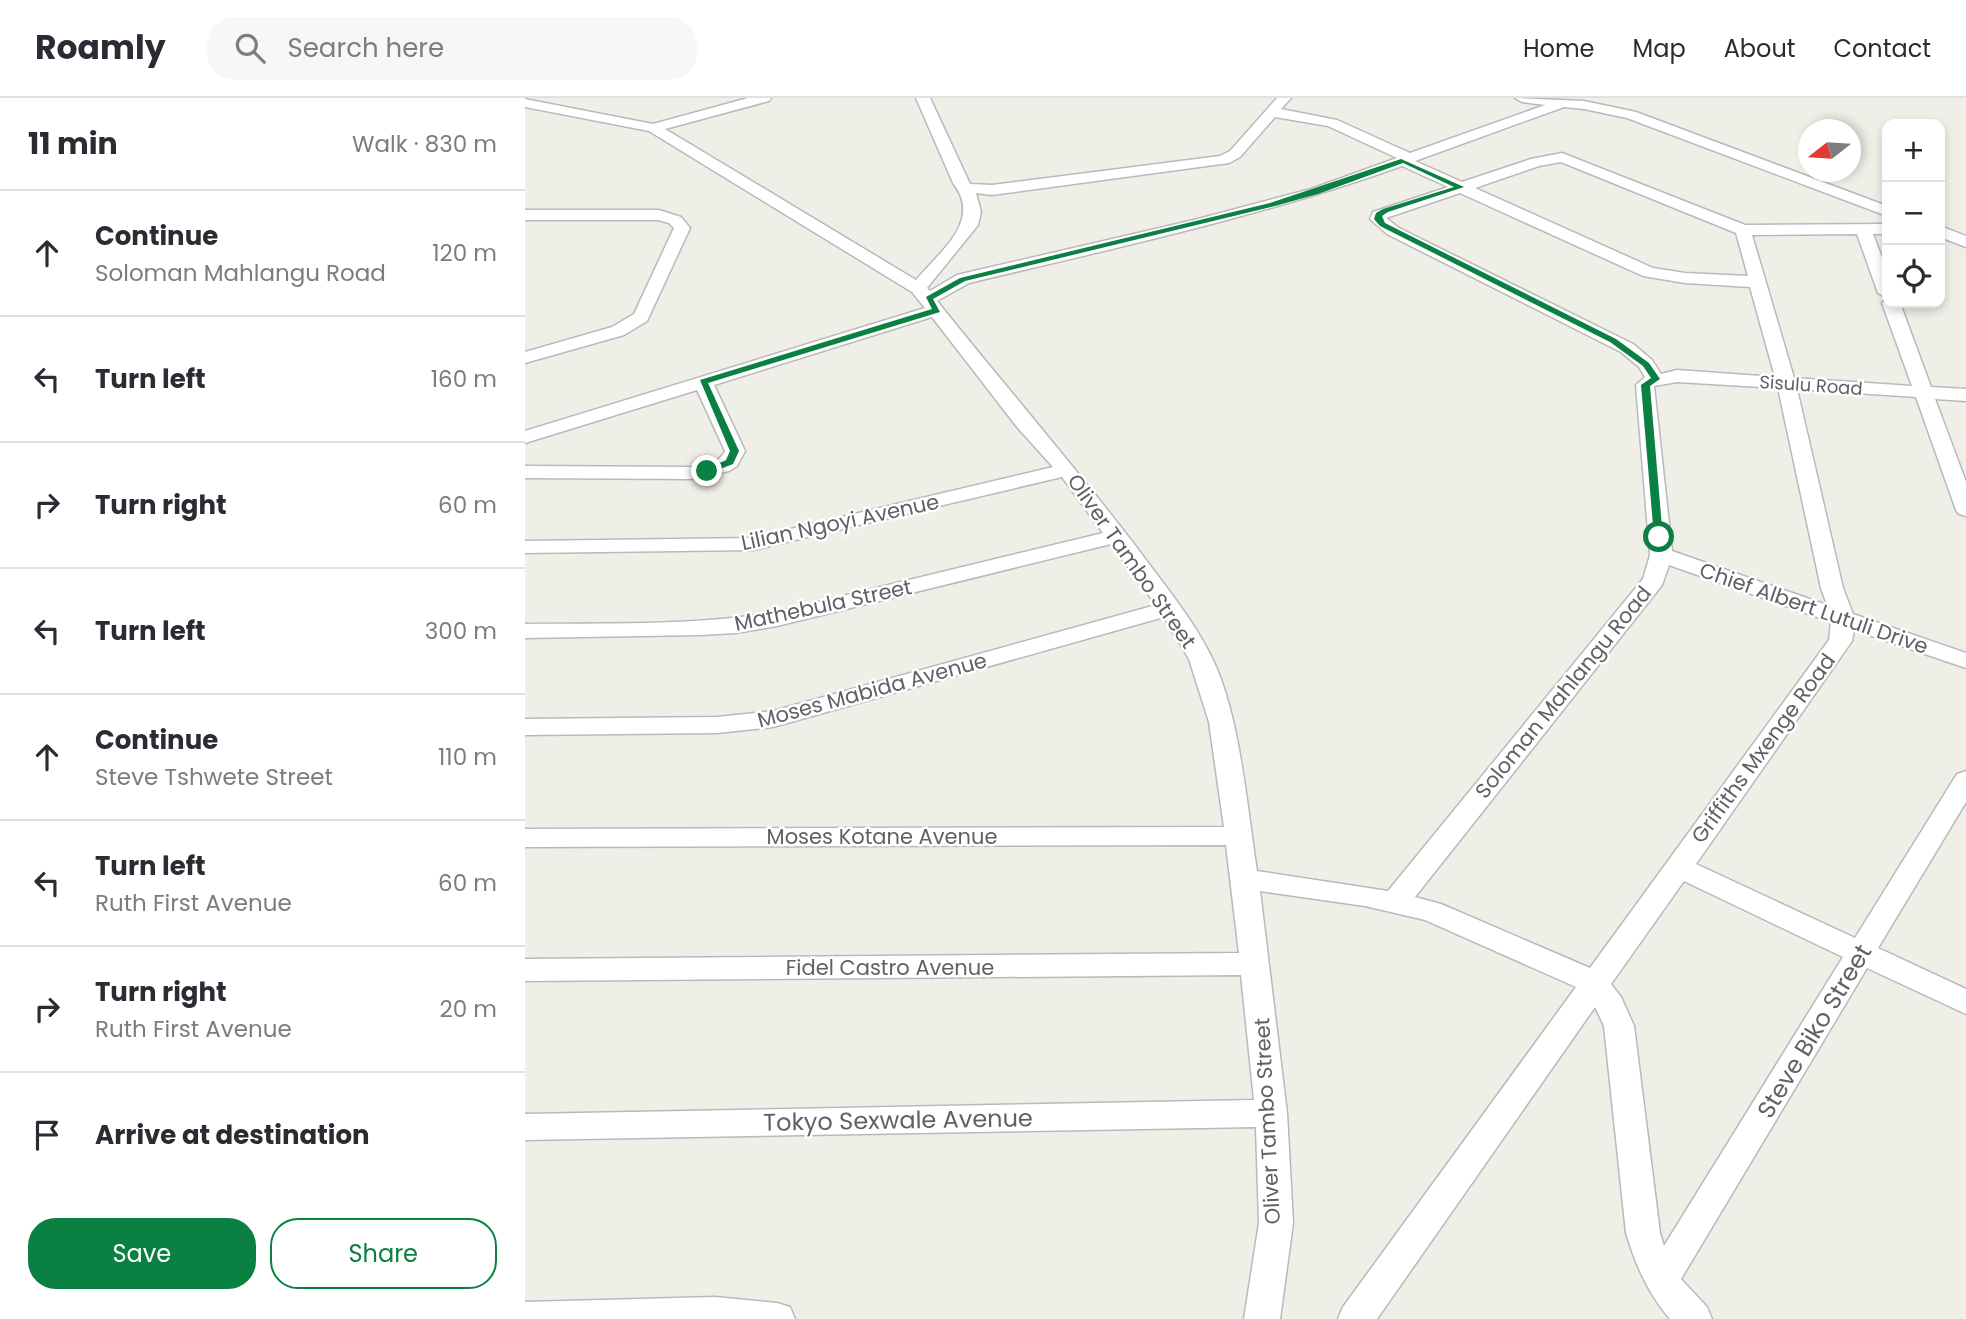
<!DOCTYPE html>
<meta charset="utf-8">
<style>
:root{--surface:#fff;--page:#f7f7f7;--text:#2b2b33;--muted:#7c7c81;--line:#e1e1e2;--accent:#0b8043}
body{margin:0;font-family:Poppins,sans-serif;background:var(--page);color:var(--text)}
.controls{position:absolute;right:21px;top:21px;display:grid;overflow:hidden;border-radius:14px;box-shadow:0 4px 10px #0003}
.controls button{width:63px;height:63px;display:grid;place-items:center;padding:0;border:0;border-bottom:2px solid var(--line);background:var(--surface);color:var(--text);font:35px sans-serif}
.compass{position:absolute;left:1273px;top:21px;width:63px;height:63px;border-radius:50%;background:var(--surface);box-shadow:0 4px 10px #0003;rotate:253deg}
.stop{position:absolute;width:21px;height:21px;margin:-16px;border:5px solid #0b8043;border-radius:50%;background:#fff}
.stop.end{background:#0b8043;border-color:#fff;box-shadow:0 2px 7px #0008}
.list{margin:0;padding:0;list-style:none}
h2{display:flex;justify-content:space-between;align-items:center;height:91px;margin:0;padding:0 28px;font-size:30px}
h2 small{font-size:23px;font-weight:400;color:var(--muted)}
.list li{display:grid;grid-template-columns:46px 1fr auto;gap:21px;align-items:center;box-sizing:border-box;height:126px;padding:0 28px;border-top:2px solid var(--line)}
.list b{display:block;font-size:26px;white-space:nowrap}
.list p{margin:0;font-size:23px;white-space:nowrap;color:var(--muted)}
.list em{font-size:23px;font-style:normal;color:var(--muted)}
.actions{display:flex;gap:14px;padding:21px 28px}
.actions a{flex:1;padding:16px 0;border:2px solid var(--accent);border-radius:28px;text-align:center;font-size:24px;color:var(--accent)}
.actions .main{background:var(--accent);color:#fff}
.icon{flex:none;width:38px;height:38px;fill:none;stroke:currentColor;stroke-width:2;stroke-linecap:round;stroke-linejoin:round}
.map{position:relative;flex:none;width:1441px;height:1221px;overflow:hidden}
header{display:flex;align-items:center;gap:42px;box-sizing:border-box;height:98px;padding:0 35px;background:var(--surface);border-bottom:2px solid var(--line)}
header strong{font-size:33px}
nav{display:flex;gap:38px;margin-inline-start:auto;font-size:24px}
.search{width:490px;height:63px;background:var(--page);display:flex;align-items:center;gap:18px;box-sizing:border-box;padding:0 24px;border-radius:28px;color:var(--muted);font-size:26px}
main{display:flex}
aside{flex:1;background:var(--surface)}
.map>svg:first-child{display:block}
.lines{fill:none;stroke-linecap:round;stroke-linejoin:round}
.street-casing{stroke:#b7b9bd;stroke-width:3}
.street{fill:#fff;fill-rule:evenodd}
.route{fill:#0b8043}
.labels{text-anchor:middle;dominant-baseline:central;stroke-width:5;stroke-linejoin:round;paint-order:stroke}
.far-street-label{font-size:18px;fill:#5e6267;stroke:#fff}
.street-label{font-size:21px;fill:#5e6267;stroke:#fff}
.near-street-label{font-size:24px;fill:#5e6267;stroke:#fff}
</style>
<header>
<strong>Roamly</strong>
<div class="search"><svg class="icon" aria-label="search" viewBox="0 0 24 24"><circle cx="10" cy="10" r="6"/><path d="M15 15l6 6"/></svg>Search here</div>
<nav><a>Home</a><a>Map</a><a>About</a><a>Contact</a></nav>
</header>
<main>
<aside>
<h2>11 min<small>Walk · 830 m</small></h2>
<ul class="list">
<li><svg class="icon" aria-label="ahead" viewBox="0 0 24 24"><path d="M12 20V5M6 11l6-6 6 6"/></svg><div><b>Continue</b><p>Soloman Mahlangu Road</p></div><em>120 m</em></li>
<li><svg class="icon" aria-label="left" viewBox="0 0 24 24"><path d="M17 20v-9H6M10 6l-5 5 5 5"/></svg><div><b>Turn left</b></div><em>160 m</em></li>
<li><svg class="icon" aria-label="right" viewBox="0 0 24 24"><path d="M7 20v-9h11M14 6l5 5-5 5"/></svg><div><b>Turn right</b></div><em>60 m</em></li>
<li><svg class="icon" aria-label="left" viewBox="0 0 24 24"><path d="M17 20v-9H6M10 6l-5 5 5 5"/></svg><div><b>Turn left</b></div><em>300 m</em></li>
<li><svg class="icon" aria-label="ahead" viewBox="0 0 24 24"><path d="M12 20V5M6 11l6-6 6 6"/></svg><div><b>Continue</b><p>Steve Tshwete Street</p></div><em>110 m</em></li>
<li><svg class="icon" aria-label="left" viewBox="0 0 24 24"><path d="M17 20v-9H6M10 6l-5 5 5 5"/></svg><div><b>Turn left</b><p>Ruth First Avenue</p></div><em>60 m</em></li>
<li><svg class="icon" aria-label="right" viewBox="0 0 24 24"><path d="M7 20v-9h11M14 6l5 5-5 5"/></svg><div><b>Turn right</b><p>Ruth First Avenue</p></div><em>20 m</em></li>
<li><svg class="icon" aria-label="arrive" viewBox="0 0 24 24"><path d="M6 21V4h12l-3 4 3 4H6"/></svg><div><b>Arrive at destination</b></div></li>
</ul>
<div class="actions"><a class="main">Save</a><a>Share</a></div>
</aside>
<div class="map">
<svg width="1441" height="1221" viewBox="0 0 1441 1221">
<rect width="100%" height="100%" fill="#f0efe7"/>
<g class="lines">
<defs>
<g id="street">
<path d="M223,0H246L244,3L140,31L391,182C415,153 458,123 428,85L391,0H405L445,86L467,87L695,58L705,53L752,0H766L756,11L812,22L885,55L1020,7L997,4L990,0L1059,3L1111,14L1362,108V118L1102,20L1059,11L1039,9L890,63L937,84L1006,61L1037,55L1220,127L1362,126V136H1348L1362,173V200L1353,195L1332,136L1227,137L1269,280L1387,288L1357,205L1362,201V205H1375L1406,289L1441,291V303L1410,301L1441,384V418L1434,416L1431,412L1391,299L1272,291L1318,490L1328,516L1441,555V570L1329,532L1327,543L1171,766L1330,840L1432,676L1441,673V704L1353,850L1441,891V916L1342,870L1156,1181L1182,1209L1187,1221H1145C1123,1195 1111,1168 1101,1135L1079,928L1070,909L852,1221H813L818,1209L1051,889L900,822L840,808L735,793L762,1015L768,1125L755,1221H719L734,1125L731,1029L0,1042V1016L729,1002L716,877L0,883V861L714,855L701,747L0,749V731L699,729L684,624L664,561L639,519L248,629L192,635L0,637V621L192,619L248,613L631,507L586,446L252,528L211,535L175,537L0,540V526C84,525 169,528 252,514L578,435L537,379L228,452L0,455V443L228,440L528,369L492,329L407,219L189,287L220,353L212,368L204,373L168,381L0,380V368L168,369C181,366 194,366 200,353L172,292L0,345V333L400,210L387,194L124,33L0,9V1L128,26ZM750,19L803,28L872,60L786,91L669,122L432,177L405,193L402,190L453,127L456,114L451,95L467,97L704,65L715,59ZM1036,64L1211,135L1223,178L1160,175L1128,170L950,90L1014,68ZM877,68L923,89L848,114L845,121L862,136L1096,254L1114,269L1120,279L1111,287L1125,457L1118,481L863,793L732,773C722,709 715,617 687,560C667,519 636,483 609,446C546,364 476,283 412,203L444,185C590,150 735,119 877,68ZM935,95L1118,178L1160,185L1225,189L1250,279L1152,272L1136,276L1127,262L1108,246L874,130L861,120ZM1152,284L1253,290L1296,490L1302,507L1147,453L1129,288ZM1144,467L1306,524L1304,542L1065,870L916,806L890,799L1137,487ZM1159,783L1318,859L1139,1148L1135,1135L1109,928L1096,899L1086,886Z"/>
<polygon points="0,112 134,112 156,119 165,130 122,223 99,237 0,265 0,254 87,229 109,216 149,130 144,125 133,122 0,122"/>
<polygon points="1415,128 1441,138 1441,149 1415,139"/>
<polygon points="190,1199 252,1205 265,1209 270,1221 0,1221 0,1204"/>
</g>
</defs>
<use href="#street" class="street-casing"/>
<use href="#street" class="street"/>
</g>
<polygon class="route" points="876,61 939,89 863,114 857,118 860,125 1091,241 1124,265 1135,281 1125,288 1138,441 1129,439 1116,287 1126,280 1118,268 1085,244 855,128 849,121 851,115 858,111 929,89 878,65 793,96 750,108 440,183 408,201 415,214 183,285 214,353 208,366 182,376 178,373 201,362 205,353 175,282 407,211 401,199 435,180 745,105"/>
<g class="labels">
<g class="far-street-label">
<text transform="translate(1286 287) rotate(4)">Sisulu Road</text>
</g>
<g class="street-label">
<text transform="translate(315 424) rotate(-12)">Lilian Ngoyi Avenue</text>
<text transform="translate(607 463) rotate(55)">Oliver Tambo Street</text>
<text transform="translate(298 507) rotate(-12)">Mathebula Street</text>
<text transform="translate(1289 510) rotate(19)">Chief Albert Lutuli Drive</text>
<text transform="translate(347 592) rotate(-15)">Moses Mabida Avenue</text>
<text transform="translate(1038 594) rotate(-51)">Soloman Mahlangu Road</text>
<text transform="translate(1238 650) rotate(-54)">Griffiths Mxenge Road</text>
<text x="357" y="738">Moses Kotane Avenue</text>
<text x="365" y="869">Fidel Castro Avenue</text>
<text transform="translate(742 1023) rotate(-93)">Oliver Tambo Street</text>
</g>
<g class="near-street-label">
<text transform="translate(1289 933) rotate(-59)">Steve Biko Street</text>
<text transform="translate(373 1022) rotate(-1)">Tokyo Sexwale Avenue</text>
</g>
</g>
</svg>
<div class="controls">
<button>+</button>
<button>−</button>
<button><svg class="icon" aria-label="locate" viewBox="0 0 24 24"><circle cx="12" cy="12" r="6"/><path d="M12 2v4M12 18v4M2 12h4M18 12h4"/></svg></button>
</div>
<svg class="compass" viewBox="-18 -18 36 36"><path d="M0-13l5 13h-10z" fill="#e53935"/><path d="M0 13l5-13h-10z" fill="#7c7c81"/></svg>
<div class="stop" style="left:1134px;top:439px"></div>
<div class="stop end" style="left:182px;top:373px"></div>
</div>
</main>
